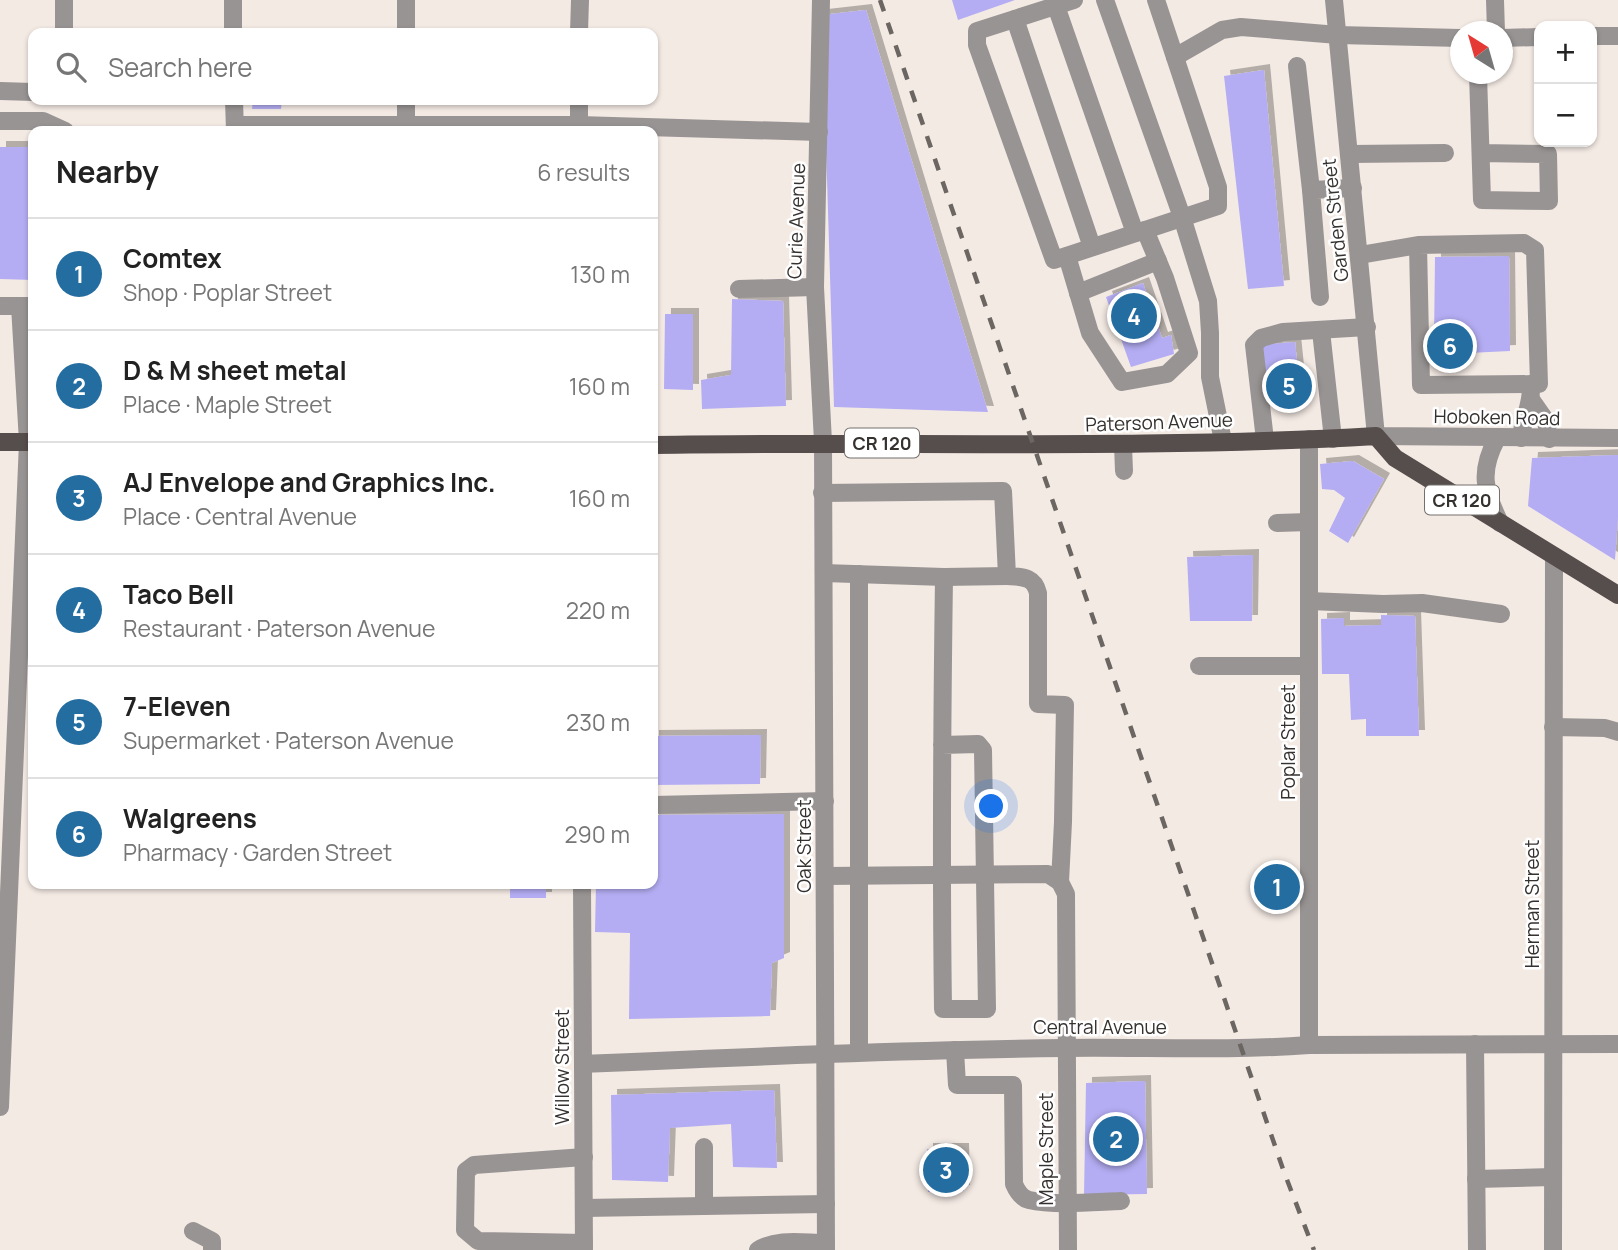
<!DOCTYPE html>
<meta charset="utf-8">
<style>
:root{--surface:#fff;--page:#f6f6f6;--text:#222;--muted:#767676;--line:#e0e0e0;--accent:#246da0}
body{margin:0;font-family:Manrope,sans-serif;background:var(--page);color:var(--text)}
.controls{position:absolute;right:21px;top:21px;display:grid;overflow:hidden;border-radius:14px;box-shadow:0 2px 5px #0004}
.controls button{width:63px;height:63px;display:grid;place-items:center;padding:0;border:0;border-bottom:2px solid var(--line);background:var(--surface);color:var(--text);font:35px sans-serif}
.compass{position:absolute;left:1450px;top:21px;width:63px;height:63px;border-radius:50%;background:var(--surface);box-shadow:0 2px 5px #0004;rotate:323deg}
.you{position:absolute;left:992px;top:807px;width:24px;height:24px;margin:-18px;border:5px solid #fff;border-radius:50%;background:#1a73e8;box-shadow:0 0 0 10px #1a73e833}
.badge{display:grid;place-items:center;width:46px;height:46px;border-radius:50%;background:var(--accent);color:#fff;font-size:23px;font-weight:700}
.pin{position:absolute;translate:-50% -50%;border:4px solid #fff;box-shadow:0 2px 7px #0006}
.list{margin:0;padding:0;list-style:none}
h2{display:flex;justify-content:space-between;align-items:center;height:91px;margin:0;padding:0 28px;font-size:30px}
h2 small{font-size:23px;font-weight:400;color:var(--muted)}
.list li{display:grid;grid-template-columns:46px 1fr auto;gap:21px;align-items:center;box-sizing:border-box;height:112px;padding:0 28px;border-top:2px solid var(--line)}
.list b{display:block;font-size:26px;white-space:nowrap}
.list p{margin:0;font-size:23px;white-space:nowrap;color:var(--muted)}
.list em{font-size:23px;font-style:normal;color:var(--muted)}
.icon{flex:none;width:38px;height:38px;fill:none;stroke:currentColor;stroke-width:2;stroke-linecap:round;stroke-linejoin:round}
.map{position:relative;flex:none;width:1618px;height:1250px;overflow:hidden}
.search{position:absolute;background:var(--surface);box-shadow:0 2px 5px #0004;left:28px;top:28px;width:630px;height:77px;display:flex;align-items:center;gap:18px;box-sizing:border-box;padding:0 24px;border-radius:14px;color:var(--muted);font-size:26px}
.panel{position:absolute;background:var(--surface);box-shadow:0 2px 5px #0004;left:28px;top:126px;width:630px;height:763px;border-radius:14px}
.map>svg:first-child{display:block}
.building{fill:#b4adf3;filter:url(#shadow)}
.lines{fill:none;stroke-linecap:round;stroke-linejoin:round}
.minor{stroke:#999494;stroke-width:18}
.major{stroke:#564e4c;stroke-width:18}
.rail{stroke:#6b6662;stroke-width:4.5;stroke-dasharray:12 12;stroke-linecap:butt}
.labels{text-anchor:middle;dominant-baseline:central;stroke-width:5;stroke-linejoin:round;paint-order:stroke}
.shield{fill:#fff;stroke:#726f6d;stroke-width:2}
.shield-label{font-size:18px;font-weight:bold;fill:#35312f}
.street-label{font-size:19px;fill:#35312f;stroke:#fff}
</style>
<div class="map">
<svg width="1618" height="1250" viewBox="0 0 1618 1250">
<defs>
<filter id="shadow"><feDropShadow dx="6" dy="-6" stdDeviation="0" flood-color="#0004"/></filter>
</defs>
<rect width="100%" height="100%" fill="#f4eae4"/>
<g class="building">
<polygon points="952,0 1015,0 958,20"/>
<polygon points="866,10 988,412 834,407 822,15"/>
<polygon points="1264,70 1284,286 1248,289 1224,76"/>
<polygon points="253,100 282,100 281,109 252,109"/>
<polygon points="0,147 33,147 33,280 0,279"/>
<polygon points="1509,256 1510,351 1448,354 1434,340 1435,257"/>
<polygon points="1143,283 1162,338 1171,335 1174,354 1131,367 1106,297"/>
<polygon points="732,299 783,301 786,406 702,409 701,380 731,375"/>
<polygon points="665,314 693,314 693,390 664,389"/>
<polygon points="1295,342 1300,391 1264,395 1256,345"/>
<polygon points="1618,455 1618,516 1615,560 1528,506 1532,458"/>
<polygon points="1353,461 1384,479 1348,543 1329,531 1345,498 1334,490 1322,489 1320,464"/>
<polygon points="1253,555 1252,621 1190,621 1187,557"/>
<polygon points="1381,615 1415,616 1419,736 1366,736 1366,719 1351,720 1349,674 1322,674 1321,619 1344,618 1344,626 1381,625"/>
<polygon points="761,735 760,784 653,785 653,736"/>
<polygon points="784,814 784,958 772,963 770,1016 629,1019 630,933 595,932 596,884 653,884 653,815"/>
<rect x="510" y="884" width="36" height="14"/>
<polygon points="1145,1081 1147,1194 1084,1195 1086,1083"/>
<polygon points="774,1090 777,1168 733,1167 731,1124 670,1128 668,1182 612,1180 611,1095"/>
<polygon points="927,1149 963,1149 964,1191 928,1192"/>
</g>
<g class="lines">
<g class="minor">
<polyline points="64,0 64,33"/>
<polyline points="233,0 233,33"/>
<polyline points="406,0 406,33"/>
<polyline points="821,0 815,287 823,442 826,1250"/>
<polyline points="1074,0 977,31 977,45 1054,260 1218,206 1218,187 1156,0"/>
<polyline points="1105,0 1182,217 1208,301 1210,333 1210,377 1223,441"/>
<polyline points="1334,0 1376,436 1618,438"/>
<polyline points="1495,0 1496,32"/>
<polyline points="1056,6 1135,233"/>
<polyline points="1015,19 1092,247"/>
<polyline points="579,33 580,0"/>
<polyline points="1592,36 1618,36"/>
<polyline points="1502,38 1539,37"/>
<polyline points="1175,57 1222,30 1241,27 1338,35 1460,38"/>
<polyline points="1297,66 1311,190"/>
<polyline points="1478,74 1482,200 1549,201 1548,154 1481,153"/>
<polyline points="0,91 33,92"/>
<polyline points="234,100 235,131"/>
<polyline points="406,100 406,131"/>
<polyline points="0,121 43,121 65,131"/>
<polyline points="235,125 579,125 819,132"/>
<polyline points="579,131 579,100"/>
<polyline points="1350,154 1445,153"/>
<polyline points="1360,255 1418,245 1524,243 1535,250 1539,384 1421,385 1418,245"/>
<polyline points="1067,256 1090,333 1122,382 1167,374 1189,353 1165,278 1145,230"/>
<polyline points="739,289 815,287"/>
<polyline points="1078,293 1158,261"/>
<polyline points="1320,297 1311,190 1353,188"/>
<polyline points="0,306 33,306"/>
<polyline points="1321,331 1333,439"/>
<polyline points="1532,401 1546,421 1549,439"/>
<path d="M1497,438C1479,472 1484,490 1500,523"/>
<path d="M1521,438C1523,416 1532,407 1531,384"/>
<polyline points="1265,440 1254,345 1261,338 1283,332 1367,327"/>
<polyline points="1123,445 1124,471"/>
<path d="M822,493L1003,491L1007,576C1022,577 1034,576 1038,593V704L1065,705L1063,822L1060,882"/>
<polyline points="1277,523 1309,522"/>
<path d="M824,573L944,577C942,721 941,865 943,1009H987L983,750L978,744L942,745"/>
<polyline points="944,577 1007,576"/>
<polyline points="1309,601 1383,604 1422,603 1501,614"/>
<polyline points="1199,666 1309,666"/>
<polyline points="1553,727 1605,728 1618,732"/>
<polyline points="653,805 825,801"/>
<polyline points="825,876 1048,874 1060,882 1066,894 1068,1250"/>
<polyline points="582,884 584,1250"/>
<polyline points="1475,1044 1477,1250"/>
<polyline points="1309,1045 1309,439"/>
<path d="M955,1050L957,1085H1013L1014,1184C1017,1191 1021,1198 1029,1200C1054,1206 1095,1202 1121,1201"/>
<polyline points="859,1052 859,574"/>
<path d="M583,1064C744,1057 904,1050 1065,1048C1146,1047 1228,1051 1309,1045L1618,1044"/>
<polyline points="0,1107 28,442 20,306"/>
<polyline points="584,1157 474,1165 466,1171 465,1230 478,1241 584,1243"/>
<polyline points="1476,1179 1553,1177"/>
<polyline points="704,1206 704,1147"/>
<polyline points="584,1208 826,1204"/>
<polyline points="193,1231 212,1241 212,1250"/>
<path d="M758,1250C777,1238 803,1243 826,1243"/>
<polyline points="1553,1250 1554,557"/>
</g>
<g class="major">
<polyline points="0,442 33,442"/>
<path d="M653,445C894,441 1135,450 1376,436L1395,458L1618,595"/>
</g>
<polyline class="rail" points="880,0 1284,1172 1314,1250"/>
</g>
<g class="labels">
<g class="shield">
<rect x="845" y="428.5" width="74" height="29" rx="5"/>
<rect x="1425" y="485.5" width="74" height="29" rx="5"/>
</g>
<g class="shield-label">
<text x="882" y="443">CR 120</text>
<text x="1462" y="500">CR 120</text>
</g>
<g class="street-label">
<text transform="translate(1335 220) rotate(-96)">Garden Street</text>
<text transform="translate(796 221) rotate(-88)">Curie Avenue</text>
<text transform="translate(1497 417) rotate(1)">Hoboken Road</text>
<text transform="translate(1159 422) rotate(-2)">Paterson Avenue</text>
<text transform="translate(1288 742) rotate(-90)">Poplar Street</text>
<text transform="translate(804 846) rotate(-90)">Oak Street</text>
<text transform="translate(1532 904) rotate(-90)">Herman Street</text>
<text x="1100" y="1027">Central Avenue</text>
<text transform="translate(562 1067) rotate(-90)">Willow Street</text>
<text transform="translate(1046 1149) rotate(-90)">Maple Street</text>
</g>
</g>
</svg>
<div class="controls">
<button>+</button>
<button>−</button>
</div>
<svg class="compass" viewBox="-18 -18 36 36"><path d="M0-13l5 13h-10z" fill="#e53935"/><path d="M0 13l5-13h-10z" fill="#767676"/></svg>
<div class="you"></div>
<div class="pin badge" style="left:1277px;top:887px">1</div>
<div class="pin badge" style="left:1116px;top:1139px">2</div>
<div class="pin badge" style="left:946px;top:1170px">3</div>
<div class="pin badge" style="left:1134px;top:316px">4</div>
<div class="pin badge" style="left:1289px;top:386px">5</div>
<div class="pin badge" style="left:1450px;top:346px">6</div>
<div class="search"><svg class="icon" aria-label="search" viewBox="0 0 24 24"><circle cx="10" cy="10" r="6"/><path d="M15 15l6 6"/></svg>Search here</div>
<section class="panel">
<h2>Nearby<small>6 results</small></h2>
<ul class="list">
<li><span class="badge">1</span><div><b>Comtex</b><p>Shop · Poplar Street</p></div><em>130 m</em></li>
<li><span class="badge">2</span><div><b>D &amp; M sheet metal</b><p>Place · Maple Street</p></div><em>160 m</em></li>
<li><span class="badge">3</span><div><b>AJ Envelope and Graphics Inc.</b><p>Place · Central Avenue</p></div><em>160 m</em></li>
<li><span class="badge">4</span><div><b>Taco Bell</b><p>Restaurant · Paterson Avenue</p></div><em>220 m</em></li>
<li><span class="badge">5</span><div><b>7-Eleven</b><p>Supermarket · Paterson Avenue</p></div><em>230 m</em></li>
<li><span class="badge">6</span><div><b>Walgreens</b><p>Pharmacy · Garden Street</p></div><em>290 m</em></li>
</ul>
</section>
</div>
